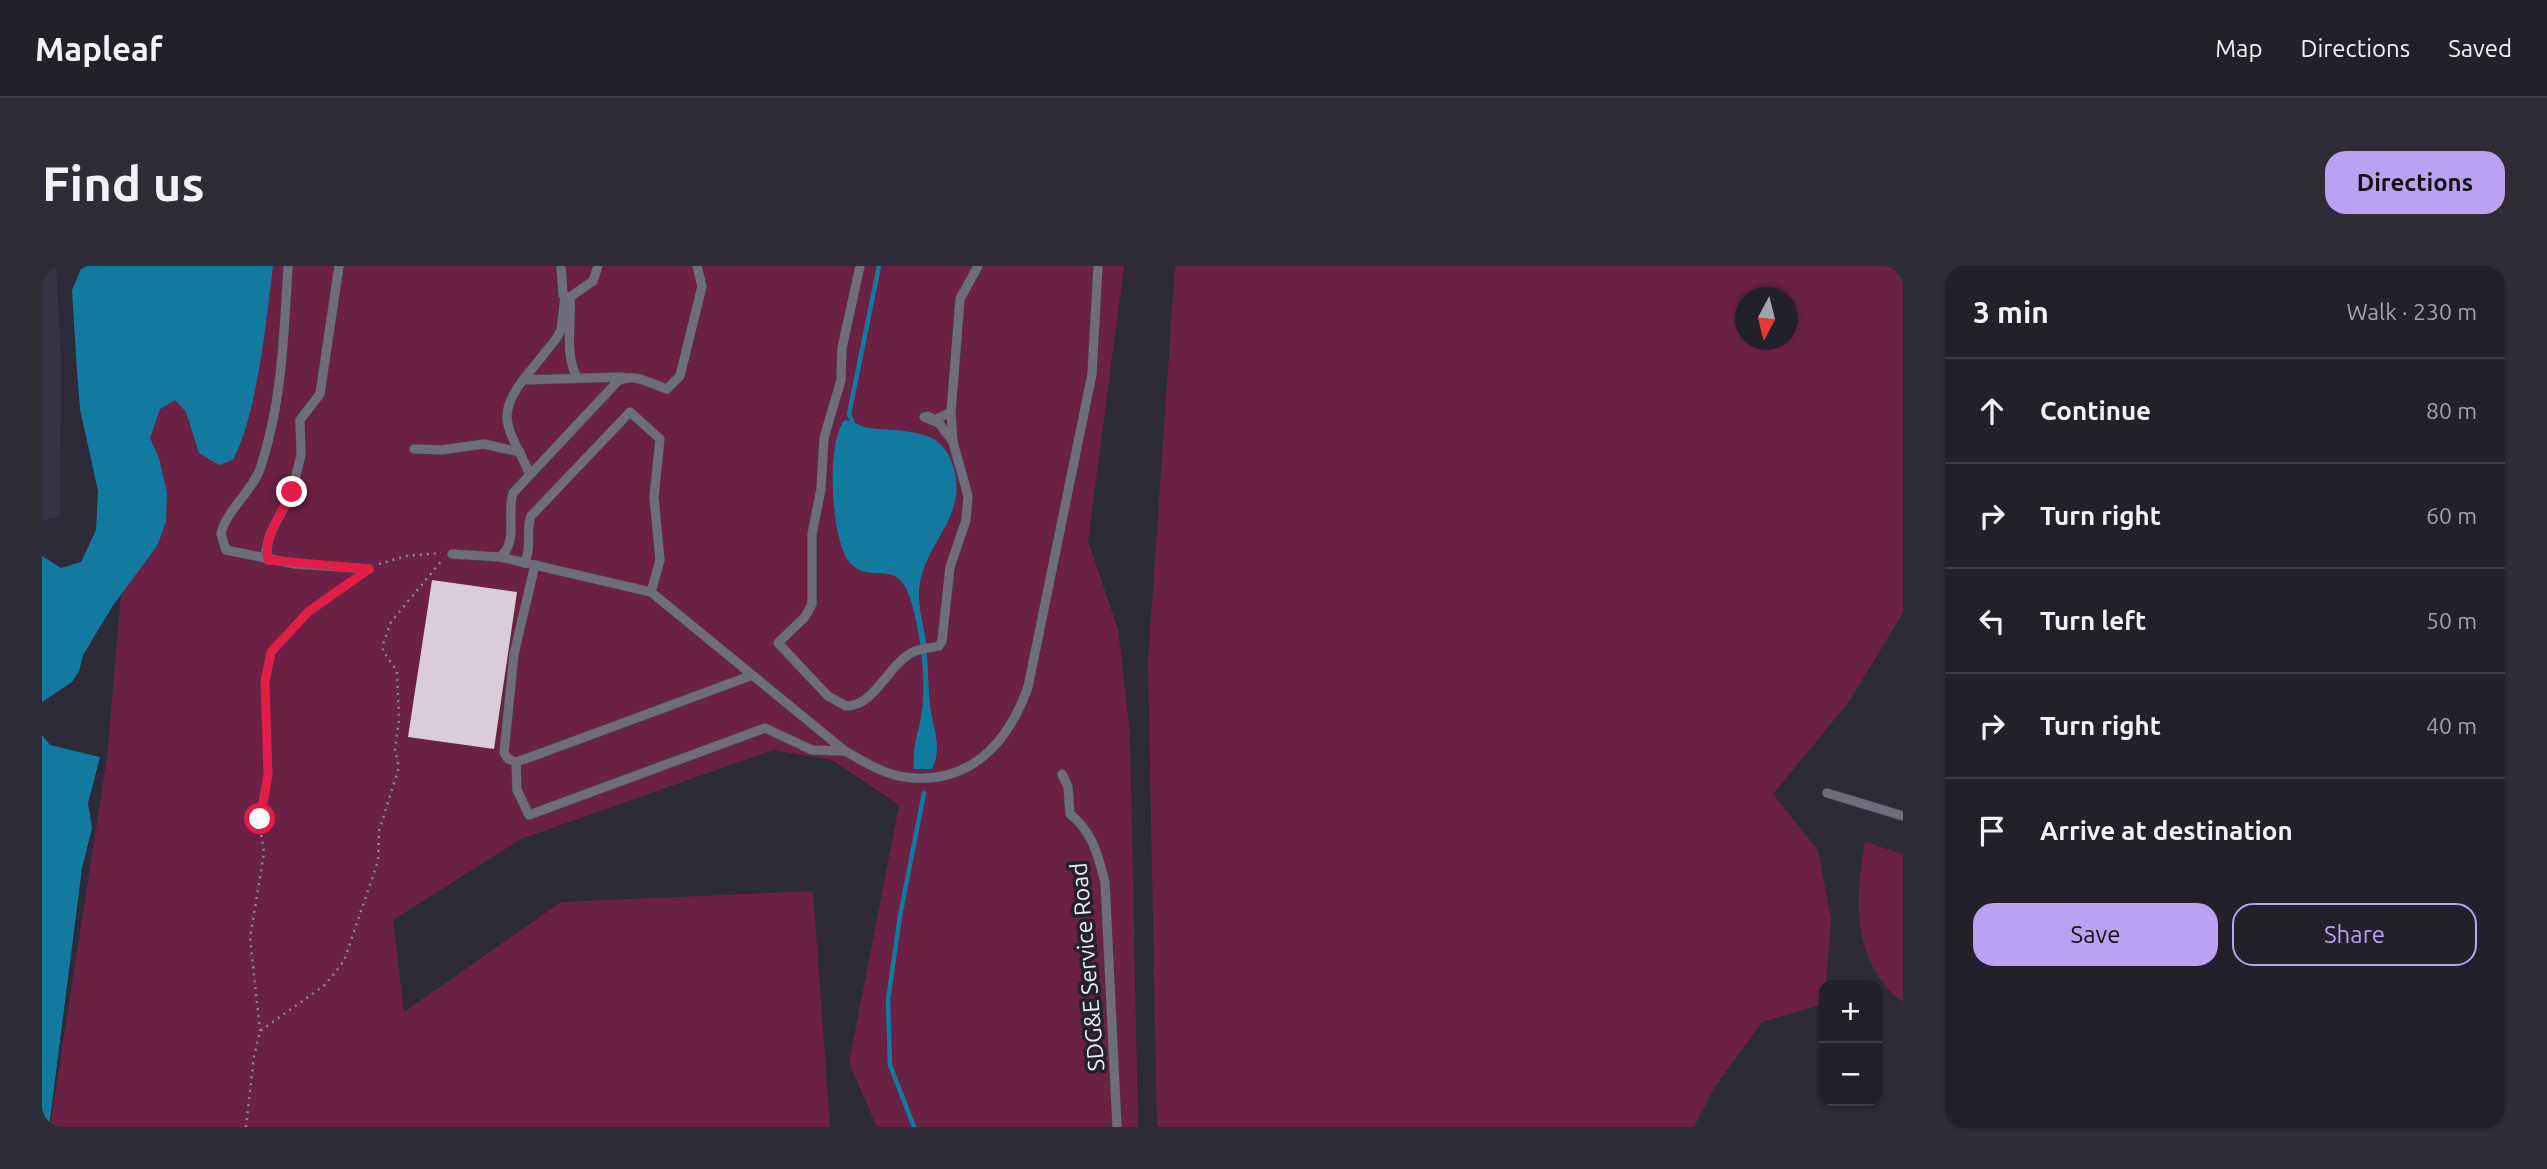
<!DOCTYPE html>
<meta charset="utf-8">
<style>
:root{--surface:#22202b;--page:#2e2d37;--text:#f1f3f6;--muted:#a2a3a9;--line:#3f3e47;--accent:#bca0f2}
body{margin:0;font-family:Ubuntu,sans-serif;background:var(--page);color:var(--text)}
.controls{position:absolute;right:21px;bottom:21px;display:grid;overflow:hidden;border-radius:14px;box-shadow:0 2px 5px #0004}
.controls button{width:63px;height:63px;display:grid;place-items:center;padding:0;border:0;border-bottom:2px solid var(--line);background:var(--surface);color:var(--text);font:35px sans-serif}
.compass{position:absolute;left:1693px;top:21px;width:63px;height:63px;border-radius:50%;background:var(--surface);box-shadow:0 2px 5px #0004;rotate:187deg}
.stop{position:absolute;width:21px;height:21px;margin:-16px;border:5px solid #e11d48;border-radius:50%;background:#fff}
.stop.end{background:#e11d48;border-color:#fff;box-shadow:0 2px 7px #0008}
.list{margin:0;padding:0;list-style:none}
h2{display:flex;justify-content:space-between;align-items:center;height:91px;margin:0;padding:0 28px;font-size:30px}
h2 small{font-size:23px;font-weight:400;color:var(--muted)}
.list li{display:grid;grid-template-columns:46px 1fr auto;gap:21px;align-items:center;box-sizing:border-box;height:105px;padding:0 28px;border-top:2px solid var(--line)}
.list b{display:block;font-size:26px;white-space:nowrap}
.list em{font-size:23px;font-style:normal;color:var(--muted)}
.actions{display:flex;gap:14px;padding:21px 28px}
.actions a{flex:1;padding:16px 0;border:2px solid var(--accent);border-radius:21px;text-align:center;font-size:24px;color:var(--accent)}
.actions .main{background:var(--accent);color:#111}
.icon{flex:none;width:38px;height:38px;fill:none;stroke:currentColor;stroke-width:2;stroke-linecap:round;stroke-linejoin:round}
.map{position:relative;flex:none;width:1861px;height:861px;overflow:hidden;border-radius:21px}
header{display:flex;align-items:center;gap:42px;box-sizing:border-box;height:98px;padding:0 35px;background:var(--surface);border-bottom:2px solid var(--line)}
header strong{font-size:33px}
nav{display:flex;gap:38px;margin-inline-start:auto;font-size:24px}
.intro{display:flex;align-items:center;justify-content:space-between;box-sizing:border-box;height:168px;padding:0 42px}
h1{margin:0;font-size:49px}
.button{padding:18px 32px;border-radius:21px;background:var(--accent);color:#111;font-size:24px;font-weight:700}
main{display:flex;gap:42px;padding:0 42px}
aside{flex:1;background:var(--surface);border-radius:21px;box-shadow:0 2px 5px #0004}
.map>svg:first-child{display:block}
.built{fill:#363347}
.green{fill:#6a2144;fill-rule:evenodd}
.water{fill:#137a9f}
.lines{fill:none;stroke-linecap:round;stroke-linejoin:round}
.stream{stroke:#137a9f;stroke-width:4.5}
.building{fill:#daccdb}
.service-casing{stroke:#494753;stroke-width:10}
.path{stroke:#8a8894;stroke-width:2.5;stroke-dasharray:2 5;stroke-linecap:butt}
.service{stroke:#6e6c7d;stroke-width:9}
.route{stroke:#e11d48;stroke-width:9}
.labels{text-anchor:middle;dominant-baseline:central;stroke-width:7;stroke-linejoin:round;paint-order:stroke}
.street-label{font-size:23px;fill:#eeedf6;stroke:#23212e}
</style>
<header>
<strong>Mapleaf</strong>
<nav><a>Map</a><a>Directions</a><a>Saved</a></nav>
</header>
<div class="intro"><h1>Find us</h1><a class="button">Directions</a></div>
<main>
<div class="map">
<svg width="1861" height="861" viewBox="0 0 1861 861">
<rect width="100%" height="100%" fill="#2d2b39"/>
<polygon class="built" points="0,0 14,0 19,90 18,251 0,254"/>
<g class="green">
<polygon points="49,0 1082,0 1046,275 1076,363 1088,468 1096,861 835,861 807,797 857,539 790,494 731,484 479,573 351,654 362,746 519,636 771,625 788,861 8,861 65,492 79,328"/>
<path d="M1133,0H1861V347L1806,437L1731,528L1776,584L1789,654L1782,738L1720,756L1672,822L1652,861H1115L1106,396ZM1703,32H1745V74H1703Z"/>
<path d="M1823,576L1861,588V736C1809,697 1813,633 1823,576Z"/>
</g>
<g class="water">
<path d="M45,0H231C224,55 216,145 191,194L177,199L157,187L144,146L133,134L118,143L108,172L117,192L125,227L124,256L115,280L72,338L41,389L37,405L30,416L0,436V290L19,302L39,296L54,264L56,225L38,143L35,105L30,24L39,3Z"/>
<path d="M803,154C812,155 818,161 828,162C853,166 892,161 906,188C937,251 874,276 877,334C878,348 882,362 884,376C886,398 886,419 888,440C891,463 901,481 890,503H872C870,477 877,468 880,445C884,410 879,372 870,338C856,288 833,320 809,298C789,279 783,175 803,154Z"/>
<polygon points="0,469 8,479 58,491 46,537 50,562 40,602 7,861 0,861"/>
</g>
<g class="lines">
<g class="stream">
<polyline points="812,160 807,148 837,0"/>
<polyline points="872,861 848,799 846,734 858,650 882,527"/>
</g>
</g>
<polygon class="building" points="390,314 475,326 452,483 366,471"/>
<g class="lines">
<defs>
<g id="service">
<path d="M246,0C242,68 240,138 218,203C210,226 184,244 179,268L184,284L253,298L327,303"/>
<polyline points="519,0 521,29 528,31 551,15 556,0"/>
<path d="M818,0L800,82L799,114L782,172L779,223L770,268V338L763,351L736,377L786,430L804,440C832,440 844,403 866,389C875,382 886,383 897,380L900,375L908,301L924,254L926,230L911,176L897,157L882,151L886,150L892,154L909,146L918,33L936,0"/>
<polyline points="523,31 519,64 514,73 481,114 581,111"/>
<path d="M528,31C530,57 522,88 535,111"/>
<path d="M481,114C450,154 471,167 487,207"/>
<polyline points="909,146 911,176"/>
<polyline points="372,183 399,184 442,178 478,186"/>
<path d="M410,288L458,291L609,326L803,485C821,495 841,508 862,511C928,520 966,477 986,421L1050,108L1056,0"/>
<path d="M458,291C477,276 464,249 471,227L576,115C592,106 609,118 625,123L638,110L660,20L655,0"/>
<polyline points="226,294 224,285 228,268 250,226 259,189 258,154 278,128 297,0"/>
<path d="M482,297C491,280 483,266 489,250L588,146L618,173L612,231L618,294L609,326"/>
<polyline points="493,299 472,388 462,487 466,493 474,496 497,488 708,410"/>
<polyline points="474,496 475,524 487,549 723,462 770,484 803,485"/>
<path d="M1020,508L1026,521L1028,548C1051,566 1056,590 1063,616L1075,861"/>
<polyline points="1785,527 1861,550"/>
</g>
</defs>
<use href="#service" class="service-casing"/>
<g class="path">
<polyline points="337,298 364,290 399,287"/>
<polyline points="218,765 208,672 222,587 217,553 227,492 223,404 236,376 266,346 310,313"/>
<polyline points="204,861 212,790 218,765 283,719 302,695 336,595 337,565 357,501 353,484 357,453 355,405 341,385 341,378 349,356 401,293"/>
</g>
<use href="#service" class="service"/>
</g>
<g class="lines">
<path class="route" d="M218,553L226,509L223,416L229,386L266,346L327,303L226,294C221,270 240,247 250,226"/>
</g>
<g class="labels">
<g class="street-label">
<text transform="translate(1045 701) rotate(-95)">SDG&amp;E Service Road</text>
</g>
</g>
</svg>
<div class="controls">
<button>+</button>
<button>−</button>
</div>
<svg class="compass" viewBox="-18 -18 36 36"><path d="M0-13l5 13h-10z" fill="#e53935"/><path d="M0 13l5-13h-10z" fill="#a2a3a9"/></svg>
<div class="stop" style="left:218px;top:553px"></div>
<div class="stop end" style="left:250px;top:226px"></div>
</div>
<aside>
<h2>3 min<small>Walk · 230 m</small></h2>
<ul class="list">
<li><svg class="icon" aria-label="ahead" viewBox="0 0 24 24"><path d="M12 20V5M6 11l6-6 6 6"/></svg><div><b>Continue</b></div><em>80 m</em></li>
<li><svg class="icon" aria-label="right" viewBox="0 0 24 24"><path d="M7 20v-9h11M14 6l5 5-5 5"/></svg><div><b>Turn right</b></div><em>60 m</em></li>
<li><svg class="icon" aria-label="left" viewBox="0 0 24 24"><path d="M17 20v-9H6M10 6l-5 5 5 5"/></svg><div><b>Turn left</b></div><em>50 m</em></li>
<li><svg class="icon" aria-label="right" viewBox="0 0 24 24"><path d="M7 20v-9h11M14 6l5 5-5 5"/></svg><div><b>Turn right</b></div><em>40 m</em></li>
<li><svg class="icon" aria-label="arrive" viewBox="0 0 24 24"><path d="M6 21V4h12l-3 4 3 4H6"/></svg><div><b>Arrive at destination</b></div></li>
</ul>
<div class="actions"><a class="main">Save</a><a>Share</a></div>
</aside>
</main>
